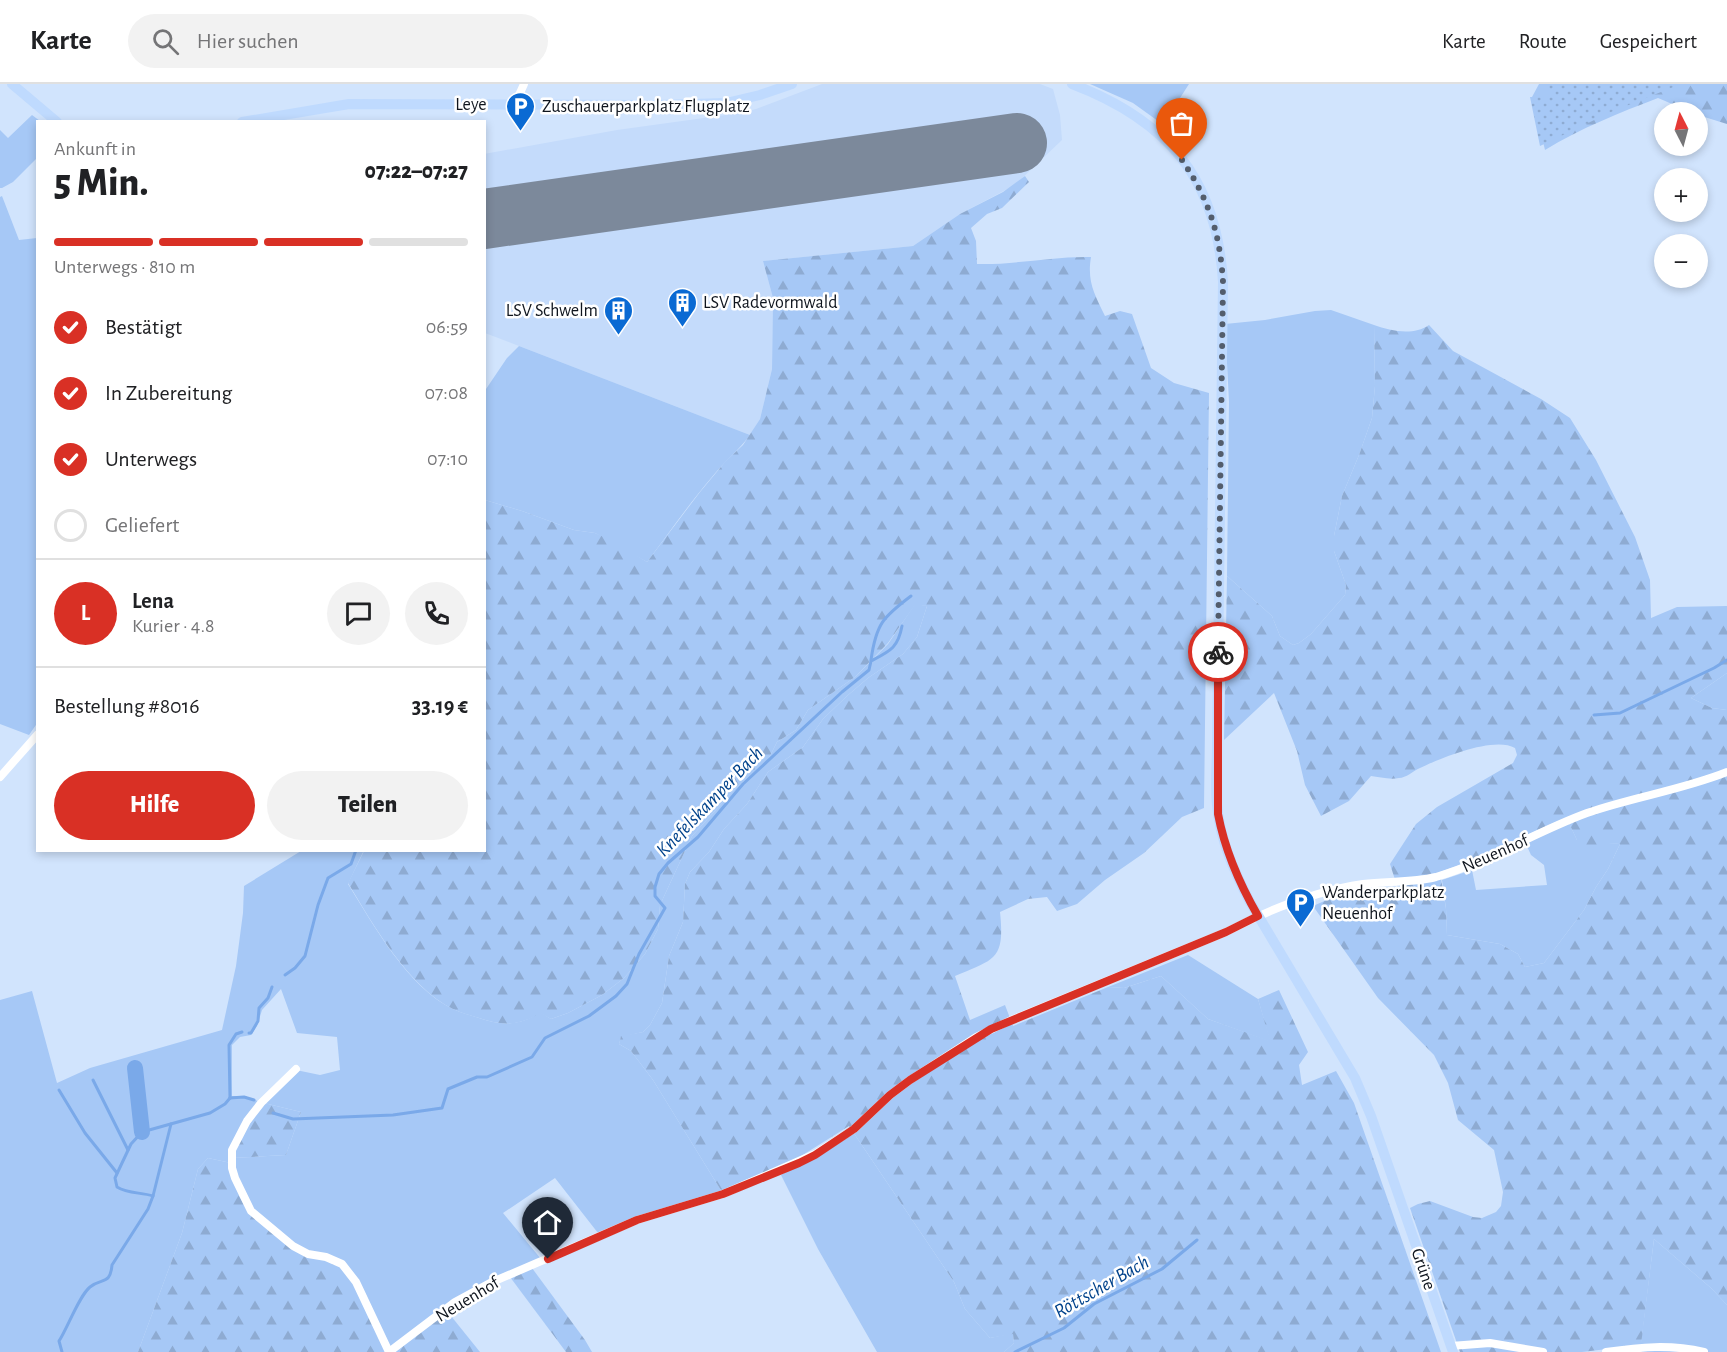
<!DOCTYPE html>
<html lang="de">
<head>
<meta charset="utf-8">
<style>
  :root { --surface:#fff; --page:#f2f2f2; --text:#202124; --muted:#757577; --line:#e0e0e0; --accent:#d93025 }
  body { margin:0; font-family:"Alegreya Sans",sans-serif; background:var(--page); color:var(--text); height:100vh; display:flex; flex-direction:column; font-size:22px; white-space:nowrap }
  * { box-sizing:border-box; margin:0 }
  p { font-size:20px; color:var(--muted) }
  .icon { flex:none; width:33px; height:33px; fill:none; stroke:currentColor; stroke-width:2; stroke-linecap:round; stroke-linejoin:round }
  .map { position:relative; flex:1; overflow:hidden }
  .sheet { position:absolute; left:36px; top:36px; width:450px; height:732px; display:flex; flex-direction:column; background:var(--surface); border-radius:0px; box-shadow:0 3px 9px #0003 }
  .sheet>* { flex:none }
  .needle { width:39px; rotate:354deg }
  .fabs { position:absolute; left:1654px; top:18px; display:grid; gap:12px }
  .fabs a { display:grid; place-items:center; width:54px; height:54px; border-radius:50%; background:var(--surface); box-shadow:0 3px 9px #0003; font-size:30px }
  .pin { position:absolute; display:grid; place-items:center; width:51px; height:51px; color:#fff; margin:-62px -26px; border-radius:50% 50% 50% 0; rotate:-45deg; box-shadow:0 0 6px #0007 }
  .pin .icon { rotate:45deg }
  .courier { position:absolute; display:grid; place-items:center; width:60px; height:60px; margin:-30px; border:4px solid #d93025; border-radius:50%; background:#fff; color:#222; box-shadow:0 2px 8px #0007 }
  .head em { font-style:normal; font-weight:800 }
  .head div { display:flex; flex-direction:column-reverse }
  .head { display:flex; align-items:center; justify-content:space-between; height:102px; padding:0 18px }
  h1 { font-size:39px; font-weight:800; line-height:45px }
  .bar { display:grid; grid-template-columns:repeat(4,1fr); gap:9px 6px; align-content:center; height:72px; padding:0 18px }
  .bar i { height:8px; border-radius:4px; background:var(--line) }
  .bar .on { background:var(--accent) }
  .bar p { grid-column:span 4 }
  .line { display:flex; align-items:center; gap:15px; padding:0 18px; border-top:2px solid var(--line) }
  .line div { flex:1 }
  .round { display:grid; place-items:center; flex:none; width:63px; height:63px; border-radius:32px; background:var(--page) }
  ol { padding:0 18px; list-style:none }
  li { display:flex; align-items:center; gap:18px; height:66px }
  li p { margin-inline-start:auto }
  li .icon { padding:6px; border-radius:50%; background:var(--accent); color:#fff; stroke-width:4 }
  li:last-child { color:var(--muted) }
  li i { width:33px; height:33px; border:3px solid var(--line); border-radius:50% }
  .button { display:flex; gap:12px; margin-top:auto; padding:12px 18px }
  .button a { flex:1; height:69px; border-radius:36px; background:var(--accent); color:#fff; font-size:24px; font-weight:800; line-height:69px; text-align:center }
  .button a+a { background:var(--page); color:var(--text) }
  header { display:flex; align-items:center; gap:36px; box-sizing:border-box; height:84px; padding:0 30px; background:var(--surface); border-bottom:2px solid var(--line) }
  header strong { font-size:28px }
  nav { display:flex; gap:33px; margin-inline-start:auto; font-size:21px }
  .search { width:420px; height:54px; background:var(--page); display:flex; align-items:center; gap:15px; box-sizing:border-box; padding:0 21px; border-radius:33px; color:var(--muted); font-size:22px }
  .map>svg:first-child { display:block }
  .built { fill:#c4dbfb }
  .grass { fill:#a6c8f6 }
  .forest { fill:url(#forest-firs); fill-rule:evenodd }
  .park { fill:url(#park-dots) }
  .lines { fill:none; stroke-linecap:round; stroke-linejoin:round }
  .stream { stroke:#7aa9e9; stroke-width:3 }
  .river { stroke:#7aa9e9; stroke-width:16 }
  .runway { stroke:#7c899b; stroke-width:60 }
  .minor { stroke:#fff; stroke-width:8 }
  .major { stroke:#bfdafe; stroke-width:10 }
  .done { stroke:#535d6c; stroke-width:6; stroke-dasharray:0 10.8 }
  .route { stroke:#d93025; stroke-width:8 }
  .labels { text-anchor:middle; stroke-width:5; stroke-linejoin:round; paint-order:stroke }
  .street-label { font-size:18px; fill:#0f151e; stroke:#fff }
  .poi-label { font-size:18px; fill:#0f151e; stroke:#fff; text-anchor:start }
  .water-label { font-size:20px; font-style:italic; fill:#00428b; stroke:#fff }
</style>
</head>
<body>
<header>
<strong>Karte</strong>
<div class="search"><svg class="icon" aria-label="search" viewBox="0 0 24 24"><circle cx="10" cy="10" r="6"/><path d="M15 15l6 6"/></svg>Hier suchen</div>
<nav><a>Karte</a><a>Route</a><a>Gespeichert</a></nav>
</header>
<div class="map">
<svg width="1727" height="1268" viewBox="0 0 1727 1268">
  <defs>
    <pattern id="forest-firs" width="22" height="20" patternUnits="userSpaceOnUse" patternTransform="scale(1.5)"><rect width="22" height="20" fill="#a6c8f6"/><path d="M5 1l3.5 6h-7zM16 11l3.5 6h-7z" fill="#8eabd2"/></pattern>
    <pattern id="park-dots" width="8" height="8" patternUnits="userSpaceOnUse" patternTransform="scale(1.5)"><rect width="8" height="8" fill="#a6c8f6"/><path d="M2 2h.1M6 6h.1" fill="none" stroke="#8eabd2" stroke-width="1.8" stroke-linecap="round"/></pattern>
  </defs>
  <rect width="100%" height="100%" fill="#d1e4fd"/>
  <!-- built -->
  <polygon class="built" points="822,0 1040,0 1053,5 1060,31 1062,56 1015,101 960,130 913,162 763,177 773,214 772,285 760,335 750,351 485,249 484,70 617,46 740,29 756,25"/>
  <!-- grass -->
  <g class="grass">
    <polygon points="1090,0 1189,0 1164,39 1158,37 1133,19"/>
    <polygon points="32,31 40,37 38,38 37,74 13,98 2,104 0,104 0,46 8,54"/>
    <polygon points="2,112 19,156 37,154 38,638 29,651 0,640 0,113"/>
    <polygon points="1331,226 1374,241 1375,302 1372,334 1359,371 1342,412 1334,452 1334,467 1346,501 1345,511 1311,550 1299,559 1293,561 1280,552 1272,532 1227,492 1229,318 1225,240 1265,236 1315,227"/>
    <path d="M519 262 750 351C739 366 724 378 712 393 689 420 668 450 647 478L595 449 574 446 522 427 485 416 484 308 507 274Z"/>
    <path d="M915 520 927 522 917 553 903 570 868 594 847 612 823 635 803 663 768 688 747 720 724 745 709 768 690 788 685 800 683 838 669 872 662 919 650 941 643 948 621 953 619 960 631 967 653 996 722 1108 649 1129 598 1149 555 1094 503 1129 541 1175 471 1207 433 1231 390 1265 365 1217 357 1197 348 1184 343 1179 335 1174 302 1167 252 1126 236 1094 233 1074 286 1071 301 1028 264 1019 296 986 320 991 340 986 337 953 297 949 281 905 262 926 257 942 251 951 240 953 232 961V1012H245L260 1018 232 1062 231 1079 208 1074 198 1085 182 1149 138 1268H0V916L32 907 57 999 90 984 222 946 236 882 243 829 244 802 301 767 364 766 348 800C373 840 408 904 453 925 461 929 471 931 479 934 502 942 520 942 540 928L551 935 568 929 602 911 624 894 645 870 658 845 660 821 692 752 735 705 768 676 777 658 796 646 808 626 855 593 888 560Z"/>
    <polygon points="1727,589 1727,626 1712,624 1691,614"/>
    <polygon points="1569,739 1577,756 1620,760 1608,785 1596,803 1584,826 1544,879 1525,883 1518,870 1500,860 1447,851 1446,825 1442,796 1472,786 1476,806 1547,801 1544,781 1531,771 1525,758"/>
    <polygon points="1188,871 1258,915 1271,958 1208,935 1161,892 1124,904 1108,903"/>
    <polygon points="853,1048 954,1198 965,1225 990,1254 1013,1249 1014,1259 1004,1268 877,1268 818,1165 781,1091 791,1085 816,1074"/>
    <polygon points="1654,1155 1711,1204 1727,1221 1727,1268 1642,1268 1640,1266"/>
  </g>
  <!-- forest -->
  <g class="forest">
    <path d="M1539 0H1727V40L1698 31V28H1691L1658 14C1619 29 1581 44 1545 66L1532 13Z"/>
    <path d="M1025 92 1029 98 1002 124 987 130 971 144 976 157 977 180C1015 181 1053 172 1091 173 1087 197 1094 210 1105 232L1120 227 1132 230 1151 284 1174 299 1209 309 1204 724 1182 733 1144 769 1105 796 1077 820 1057 827 1047 813 1028 815 1000 828C1005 876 995 875 955 892L970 936 1005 921 1013 942 1108 903 1124 904 1161 892 1208 935 1270 957 1258 915 1279 906 1308 968 1299 981 1302 1001 1336 987 1354 1019 1441 1268H1004L1014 1259 1013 1250 990 1254 965 1225 954 1198 849 1042 790 1079 722 1108 653 996 631 967 619 960 621 952 643 948 650 941 662 919 669 872 683 838 685 800 690 788 709 768 724 745 747 720 768 688 803 663 823 635 847 612 868 594 903 570 917 553 927 522 915 521 888 559 855 593 808 626 796 646 777 658 768 676 735 705 692 752 660 821 658 845 645 870 624 894 602 911 568 929 551 935 540 929C520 942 501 942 479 934 470 931 461 929 453 925 408 903 373 840 348 799L364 767 484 766 485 416 522 427 574 446 595 449 615 458 647 478 700 408 725 378 743 361 760 335 772 285 773 214 763 177 913 162 960 130 1003 108Z"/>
    <path d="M1374 241C1391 247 1413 252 1429 241L1453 267 1541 315 1570 334 1596 376 1635 453 1650 496 1651 534 1677 523 1727 522V589L1691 614 1712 624 1727 626V1221L1711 1204 1654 1155 1641 1261 1582 1268H1460L1410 1124 1418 1120 1430 1117 1473 1133 1482 1134 1496 1128 1501 1122 1503 1108 1494 1066 1458 1036 1448 999 1434 971 1378 914 1313 822 1338 811 1398 805 1390 780 1416 740 1437 723 1513 679 1517 671 1515 664C1494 652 1441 674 1420 684 1413 687 1406 694 1399 694 1390 696 1379 693 1371 692L1349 717 1321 732 1305 701 1297 667 1274 609 1224 656 1227 492 1272 532 1280 552 1293 561 1299 559 1311 550 1345 511 1346 501 1334 467V452L1342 412 1359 371 1372 334 1375 302ZM1558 737 1569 739 1582 767 1602 759 1620 760 1608 785 1596 803 1584 826 1544 879 1525 883 1518 870 1500 860 1447 851 1446 825 1440 788 1465 779Z"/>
    <polygon points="264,1019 301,1028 286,1071 233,1074 234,1062"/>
    <polygon points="208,1074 231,1079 241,1112 284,1156 326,1174 346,1185 387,1268 138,1268 182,1149 198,1085"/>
    <polygon points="532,1184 585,1256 592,1268 566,1268 510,1193"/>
    <polygon points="447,1227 480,1268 391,1268"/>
  </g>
  <!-- park -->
  <polygon class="park" points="1548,0 1681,0 1611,28 1540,62 1530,13 1548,13"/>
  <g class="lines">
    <!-- stream -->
    <g class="stream">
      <path d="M871 576C876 540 883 533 911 512"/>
      <polyline points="1594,631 1620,629 1714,584 1727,576"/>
      <polyline points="285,891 295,884 305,872 318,821 328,794 351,780 356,766"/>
      <polyline points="249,949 251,949 258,937 259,924 268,914 272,903"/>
      <polyline points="93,996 128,1066"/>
      <polyline points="59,1006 85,1049 117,1089"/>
      <polyline points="230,1014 229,961 236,950 242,948"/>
      <polyline points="230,1014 244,1013 254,1016"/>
      <path d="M273 1029 293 1035 393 1031 442 1024 448 1005 477 993H487L532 973 545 954 589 932 616 912 627 900 639 870 665 824 655 812V803L659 790 668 779 698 753 743 700 842 608 869 586 871 577C890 567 898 564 902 542"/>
      <polyline points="153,1112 171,1040"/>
      <path d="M62 1268 59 1257C68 1243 79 1212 90 1203 102 1193 110 1202 112 1181L148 1125 153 1112C141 1108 128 1110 117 1103L115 1094 122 1079 131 1060 142 1048 210 1029 225 1020 230 1014"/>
      <polyline points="1015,1268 1064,1244 1094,1220 1162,1185 1197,1156"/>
    </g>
    <!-- river -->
    <polyline class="river" points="135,984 142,1048"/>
    <!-- runway -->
    <polyline class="runway" points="484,135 1017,59"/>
    <!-- minor -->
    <g class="minor">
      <polyline points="515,20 524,0"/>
      <polyline points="0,693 38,650"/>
      <polyline points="296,985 261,1019 247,1037 232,1066 232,1084 235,1094 251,1127 293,1162 308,1170 326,1173 342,1180 356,1198 389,1268"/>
      <polyline points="1451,1262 1490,1259 1543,1268"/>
      <path d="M389 1268 455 1218 490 1199 637 1136 723 1110 815 1070 854 1045 890 1011 910 996 976 953 1009 937 1226 848C1268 826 1316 807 1363 800 1387 797 1412 799 1436 793 1488 778 1535 748 1587 729 1633 713 1682 706 1727 688"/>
      <path d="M1606 1268C1640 1263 1670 1260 1704 1268"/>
    </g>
    <!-- major -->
    <g class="major">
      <polyline points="12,0 57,38"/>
      <path d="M1072 0C1167 36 1217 94 1223 198L1217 660C1217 680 1215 701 1217 721 1220 756 1234 787 1250 818L1355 994 1371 1032 1453 1268"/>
      <polyline points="242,38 349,20 659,21 726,19 760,11 792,0"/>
    </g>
  </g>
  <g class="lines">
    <!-- done -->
    <path class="done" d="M1182 76C1209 116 1220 149 1223 198L1218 568"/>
    <!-- route -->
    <path class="route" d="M548 1175 637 1136 723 1110 799 1079 815 1071 854 1045 890 1011 910 996 991 945 1226 848 1258 832C1239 799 1225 767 1218 730V568"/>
  </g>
  <!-- icons -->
  <defs>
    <symbol id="parking-pin" viewBox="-11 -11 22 30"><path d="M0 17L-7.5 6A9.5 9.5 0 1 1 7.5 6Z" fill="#0a6ad3" stroke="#fff"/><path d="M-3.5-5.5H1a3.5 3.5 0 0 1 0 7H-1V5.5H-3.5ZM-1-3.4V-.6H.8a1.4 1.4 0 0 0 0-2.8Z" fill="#fff"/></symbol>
    <symbol id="building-pin" viewBox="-11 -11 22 30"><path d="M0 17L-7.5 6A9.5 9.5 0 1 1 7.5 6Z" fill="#0a6ad3" stroke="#fff"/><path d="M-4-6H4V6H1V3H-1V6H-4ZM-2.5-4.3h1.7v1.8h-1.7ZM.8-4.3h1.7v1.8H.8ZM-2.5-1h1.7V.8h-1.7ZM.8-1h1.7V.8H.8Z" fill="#fff"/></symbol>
  </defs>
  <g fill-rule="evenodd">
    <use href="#parking-pin" x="504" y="6" width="33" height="45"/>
    <use href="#building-pin" x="666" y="202" width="33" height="45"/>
    <use href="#building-pin" x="602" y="210" width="33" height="45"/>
    <use href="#parking-pin" x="1284" y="802" width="33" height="45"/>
  </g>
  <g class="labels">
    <!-- street labels -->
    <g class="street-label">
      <text x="471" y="26">Leye</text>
      <text transform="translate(1495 769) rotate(-24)" y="6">Neuenhof</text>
      <text transform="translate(1424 1185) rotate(71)" y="6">Grüne</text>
      <text transform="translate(467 1215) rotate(-31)" y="6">Neuenhof</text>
    </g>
    <!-- poi labels -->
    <g class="poi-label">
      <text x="542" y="28">Zuschauerparkplatz Flugplatz</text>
      <text x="703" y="224">LSV Radevormwald</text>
      <text x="598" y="232" text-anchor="end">LSV Schwelm</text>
      <text x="1322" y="814">Wanderparkplatz<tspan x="1322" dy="21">Neuenhof</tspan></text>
    </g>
    <!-- water labels -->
    <g class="water-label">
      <text transform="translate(709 717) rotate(-46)" y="7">Knefelskamper Bach</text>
      <text transform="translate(1101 1202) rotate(-30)" y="7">Röttscher Bach</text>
    </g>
  </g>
</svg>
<div class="fabs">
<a><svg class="needle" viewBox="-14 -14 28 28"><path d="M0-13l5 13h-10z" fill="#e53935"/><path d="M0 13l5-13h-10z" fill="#757577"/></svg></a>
<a>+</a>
<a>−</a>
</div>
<div class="pin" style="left:1182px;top:76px;background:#ea580c"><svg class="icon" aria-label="bag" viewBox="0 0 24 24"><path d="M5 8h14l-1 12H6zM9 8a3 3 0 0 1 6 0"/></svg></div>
<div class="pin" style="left:548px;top:1175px;background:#1f2937"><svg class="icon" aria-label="home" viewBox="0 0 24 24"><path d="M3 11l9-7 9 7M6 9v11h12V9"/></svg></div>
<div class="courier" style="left:1218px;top:568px"><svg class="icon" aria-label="bike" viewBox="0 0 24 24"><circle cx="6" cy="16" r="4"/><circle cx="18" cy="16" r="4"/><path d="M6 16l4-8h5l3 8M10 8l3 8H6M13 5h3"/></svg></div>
<section class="sheet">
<div class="head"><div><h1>5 Min.</h1><p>Ankunft in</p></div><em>07:22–07:27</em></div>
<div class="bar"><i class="on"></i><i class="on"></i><i class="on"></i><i></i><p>Unterwegs · 810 m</p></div>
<ol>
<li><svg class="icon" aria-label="check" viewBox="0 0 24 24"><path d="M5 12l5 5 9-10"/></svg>Bestätigt<p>06:59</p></li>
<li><svg class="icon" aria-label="check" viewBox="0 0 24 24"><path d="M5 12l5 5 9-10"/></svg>In Zubereitung<p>07:08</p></li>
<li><svg class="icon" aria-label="check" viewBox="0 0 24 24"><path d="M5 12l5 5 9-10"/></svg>Unterwegs<p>07:10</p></li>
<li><i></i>Geliefert</li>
</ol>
<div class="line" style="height:108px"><b class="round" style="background:var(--accent);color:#fff">L</b><div><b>Lena</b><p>Kurier · 4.8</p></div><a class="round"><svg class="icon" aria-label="chat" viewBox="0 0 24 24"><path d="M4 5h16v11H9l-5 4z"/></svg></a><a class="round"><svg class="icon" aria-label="phone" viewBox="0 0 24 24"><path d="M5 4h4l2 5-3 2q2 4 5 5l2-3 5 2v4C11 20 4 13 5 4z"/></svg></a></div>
<div class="line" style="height:78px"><div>Bestellung #8016</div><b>33.19 €</b></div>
<div class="button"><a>Hilfe</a><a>Teilen</a></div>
</section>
</div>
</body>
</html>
